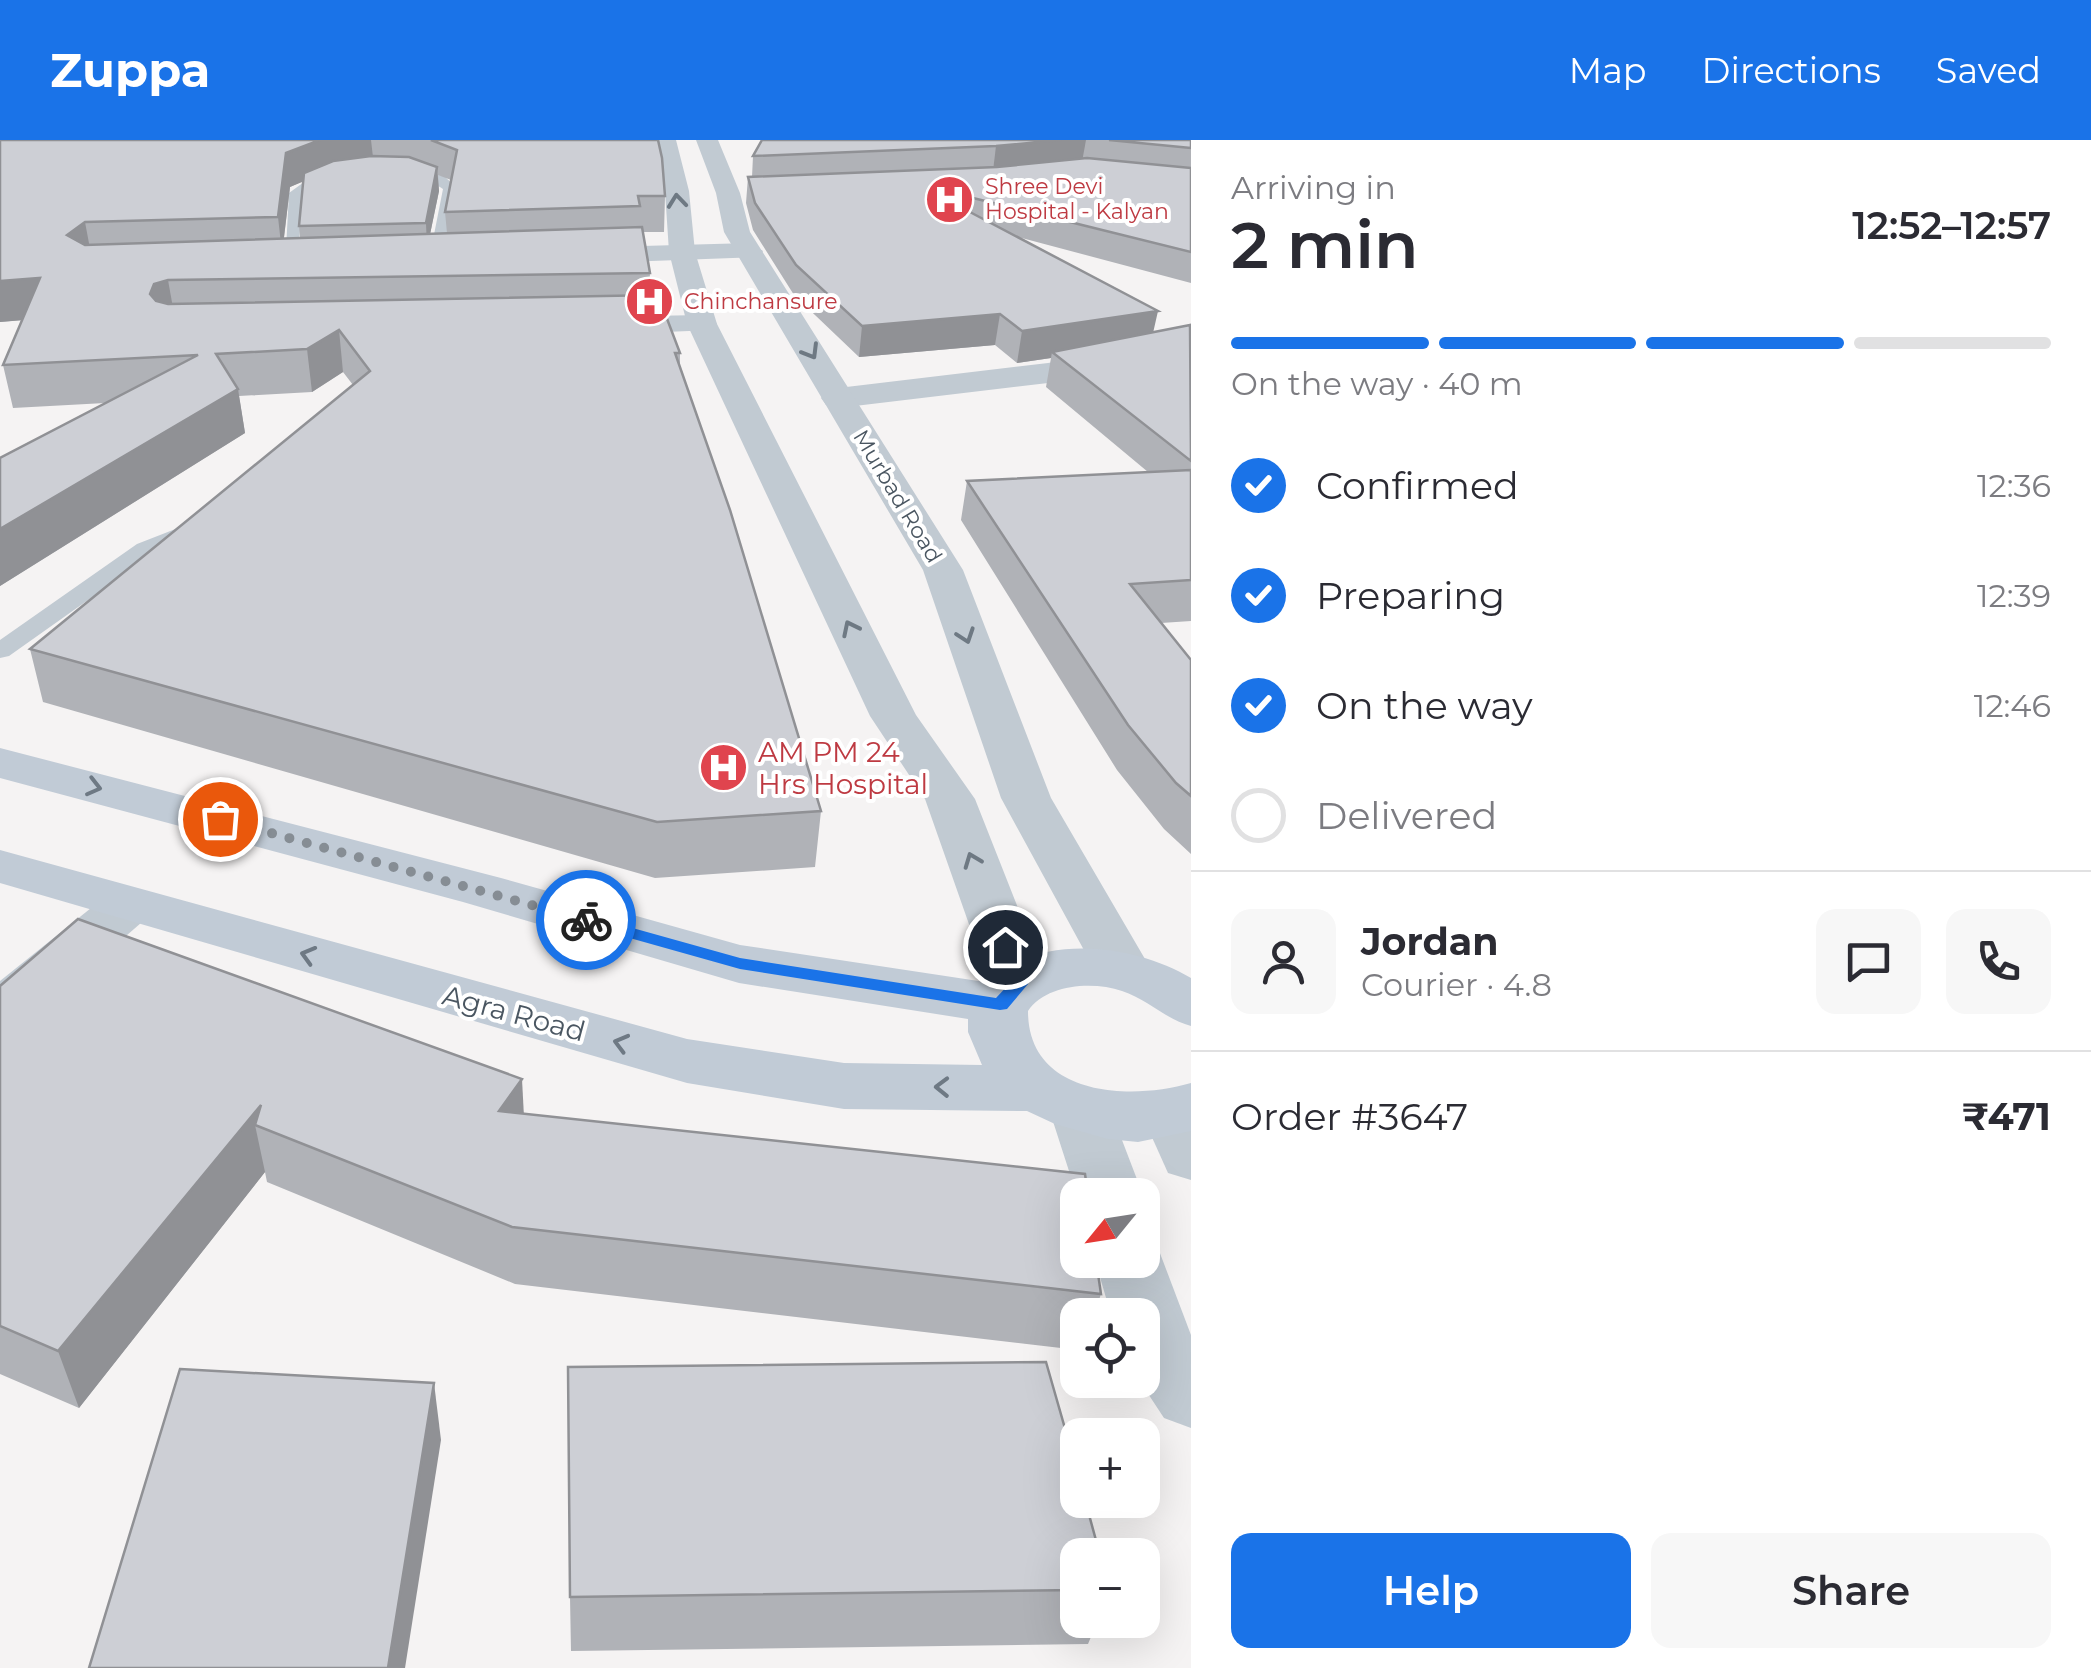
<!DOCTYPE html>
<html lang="en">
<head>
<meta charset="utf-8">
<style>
  :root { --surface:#fff; --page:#f7f7f7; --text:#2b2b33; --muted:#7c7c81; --line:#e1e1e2; --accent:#1a73e8 }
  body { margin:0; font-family:Montserrat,sans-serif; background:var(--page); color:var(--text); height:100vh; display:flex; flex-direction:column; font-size:38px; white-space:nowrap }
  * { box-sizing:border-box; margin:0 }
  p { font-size:32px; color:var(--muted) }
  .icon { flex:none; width:55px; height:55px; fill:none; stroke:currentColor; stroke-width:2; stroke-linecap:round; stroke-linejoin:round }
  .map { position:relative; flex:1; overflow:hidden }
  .drawer { display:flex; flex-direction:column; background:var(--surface); width:900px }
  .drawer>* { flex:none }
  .needle { width:65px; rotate:240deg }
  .tools { position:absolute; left:1060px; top:1038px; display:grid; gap:20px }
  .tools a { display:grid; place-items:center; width:100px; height:100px; border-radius:20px; background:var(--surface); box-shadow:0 10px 40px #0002; font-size:50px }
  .pin { position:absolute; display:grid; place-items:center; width:85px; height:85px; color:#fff; margin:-42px; border:5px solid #fff; border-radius:50%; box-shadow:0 2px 10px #0007 }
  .courier { position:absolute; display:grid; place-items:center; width:100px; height:100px; margin:-50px; border:8px solid #1a73e8; border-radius:50%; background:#fff; color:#222; box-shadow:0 2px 12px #0007 }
  .head em { font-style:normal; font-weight:600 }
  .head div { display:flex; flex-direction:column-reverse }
  .head { display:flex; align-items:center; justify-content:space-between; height:170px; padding:0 40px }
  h1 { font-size:65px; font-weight:600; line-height:75px }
  .bar { display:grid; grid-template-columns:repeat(4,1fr); gap:15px 10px; align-content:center; height:120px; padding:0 40px }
  .bar i { height:12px; border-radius:8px; background:var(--line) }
  .bar .current { background:var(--accent) }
  .bar p { grid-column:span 4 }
  .line { display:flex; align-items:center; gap:25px; padding:0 40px; border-top:2px solid var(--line) }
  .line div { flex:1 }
  .round { display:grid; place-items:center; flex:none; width:105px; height:105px; border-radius:20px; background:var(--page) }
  ol { padding:0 40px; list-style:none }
  li { display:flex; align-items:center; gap:30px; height:110px }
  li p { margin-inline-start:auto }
  li .icon { padding:10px; border-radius:50%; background:var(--accent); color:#fff; stroke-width:4 }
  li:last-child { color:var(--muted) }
  li i { width:55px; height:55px; border:5px solid var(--line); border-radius:50% }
  .button { display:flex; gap:20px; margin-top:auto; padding:20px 40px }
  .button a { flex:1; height:115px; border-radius:20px; background:var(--accent); color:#fff; font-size:40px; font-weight:600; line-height:115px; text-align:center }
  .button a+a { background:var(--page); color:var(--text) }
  header { display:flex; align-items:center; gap:60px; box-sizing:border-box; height:140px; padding:0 50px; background:var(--accent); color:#fff }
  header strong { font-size:48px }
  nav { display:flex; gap:55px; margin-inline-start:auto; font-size:35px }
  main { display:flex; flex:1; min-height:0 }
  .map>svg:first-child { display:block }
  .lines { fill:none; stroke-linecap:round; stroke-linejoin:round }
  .service { fill:#c1cad2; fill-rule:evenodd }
  .minor { fill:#c1cad2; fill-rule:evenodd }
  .tertiary { fill:#c1cad2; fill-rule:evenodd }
  .secondary { fill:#c1cbd6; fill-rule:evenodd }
  .wall { fill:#b0b2b7; fill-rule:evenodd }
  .shaded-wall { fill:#909195 }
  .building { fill:#cdcfd5; stroke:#909195; stroke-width:2.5 }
  .oneway { stroke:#6e7983 }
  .oneway2 { stroke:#6e7984 }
  .route { fill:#1a73e8 }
  .done { stroke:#868d94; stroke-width:10; stroke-dasharray:0 18 }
  .labels { text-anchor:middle; stroke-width:8; stroke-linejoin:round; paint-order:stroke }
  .far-health-label { font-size:22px; fill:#be3a42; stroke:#fff; text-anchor:start }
  .far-street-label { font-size:22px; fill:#4a5661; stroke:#fff }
  .health-label { font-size:28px; fill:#be3a42; stroke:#fff; text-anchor:start }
  .street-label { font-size:28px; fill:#4a5661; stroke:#fff }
</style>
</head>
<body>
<header>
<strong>Zuppa</strong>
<nav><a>Map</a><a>Directions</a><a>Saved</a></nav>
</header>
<main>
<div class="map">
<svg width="1191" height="1528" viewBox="0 0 1191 1528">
  <rect width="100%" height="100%" fill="#f5f3f3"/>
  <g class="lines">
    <!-- service -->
    <g class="service">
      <polygon points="419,31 444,36 457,48 443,120 436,124 429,120 443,49 429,40 392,35"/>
      <polygon points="342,33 348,37 347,40 319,43 303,55 297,125 285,128 289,53 311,37"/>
      <polygon points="196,381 203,383 207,387 203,391 153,414 9,516 0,518 0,500 137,404"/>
    </g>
    <!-- minor -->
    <g class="minor">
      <polygon points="750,103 763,111 760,117 570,124 556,116 570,108"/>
      <polygon points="702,175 713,178 717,184 713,190 593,195 582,192 578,186 582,180 593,177"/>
      <polygon points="1191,193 1191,213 1159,223 1048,243 838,268 826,265 821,258 826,251 838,248 1048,223 1152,206"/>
      <polygon points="130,747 149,752 158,764 149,776 21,887 0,893 0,841 111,752"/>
    </g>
    <!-- tertiary -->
    <g class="tertiary">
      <polygon points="654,0 676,0 689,51 695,112 717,184 916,575 975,659 1048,844 1040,858 1019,864 998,858 990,844 925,659 870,576 687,184 669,112 665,51"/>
      <polygon points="696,0 718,0 740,53 750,92 963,430 1051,658 1152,831 1143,845 1123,850 1103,845 1001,658 923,430 724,92 716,53"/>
      <polygon points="1081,946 1104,953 1143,1055 1078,1055 1078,1059 1049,969 1058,953"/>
      <polygon points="1174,952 1191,957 1191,1040 1168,1033 1142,975 1151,958"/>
      <polygon points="1142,1096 1155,1100 1191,1195 1191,1288 1164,1278 1139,1240 1142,1240 1142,1175 1111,1175 1095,1120 1142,1120"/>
    </g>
    <!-- secondary -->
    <path class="secondary" d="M0 608 501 738 740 805 985 842C1039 793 1132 803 1191 838V886C1165 879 1147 859 1122 851 1093 841 1046 844 1028 871 1028 956 1129 961 1191 943V991L1138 1002 1108 999 1055 984 1027 971 844 969 687 943 0 743V710L687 899 844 923 982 925 968 892V879L739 843 463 762 0 638Z"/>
  </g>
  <!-- wall -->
  <g class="wall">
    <path d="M0 0H658L665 56 664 92H643L650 133 649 155 680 213V226L821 671 815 727 655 738 43 562 30 509 353 245 343 232 312 252 239 256 245 293 0 446V318L105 263 13 268 3 225 22 180 0 182ZM438 35 451 40 445 72 447 93 430 94 439 51ZM303 41 299 86 300 98H284L290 47Z"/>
    <polygon points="762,0 1191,0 1191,143 1018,97 1153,192 1191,186 1191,481 1161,483 1191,520 1191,714 1164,689 1117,630 961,380 967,341 1148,332 1046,247 1051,218 1017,223 995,205 859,217 794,155 753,90 746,63 748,37 752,37 753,16"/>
    <polygon points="0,846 524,974 1101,1154 1094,1175 1078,1175 1078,1210 515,1144 267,1042 265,1032 79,1268 0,1234"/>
    <polygon points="1078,1415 1078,1480 1098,1480 1088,1504 571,1511 570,1457"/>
  </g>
  <!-- shaded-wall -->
  <g class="shaded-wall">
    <polygon points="320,0 371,0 374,26 326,32 290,47 282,113 278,77 286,13"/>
    <polygon points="1061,0 1086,0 1082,22 993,31 996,6"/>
    <polygon points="437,27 439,51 427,109 426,83"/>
    <polygon points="85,82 92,119 67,95"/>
    <polygon points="40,138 49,178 0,182 0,141"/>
    <polygon points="168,140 175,179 150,154 154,144"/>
    <polygon points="1158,171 1151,202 1052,212 1051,218 1017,223 1022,191"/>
    <polygon points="1000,174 995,205 859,217 862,186"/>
    <polygon points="339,190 343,232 312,252 307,209"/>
    <polygon points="238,249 245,293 0,446 0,389"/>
    <polygon points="522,939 525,996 499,971"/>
    <polygon points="261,965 255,985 265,1032 79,1268 58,1211"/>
    <polygon points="434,1243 441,1300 405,1528 388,1528"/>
  </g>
  <!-- building -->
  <g class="building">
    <polygon points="0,0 320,0 286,13 278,77 85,82 67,95 85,105 642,87 650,133 168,140 154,144 150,154 156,161 168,164 658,155 680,213 675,213 730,370 821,671 657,682 30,509 370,231 339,190 307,209 216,214 238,249 0,389 0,318 198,215 3,225 40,138 0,141"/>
    <polygon points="431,0 658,0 662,18 665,56 638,56 640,66 445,72 457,10"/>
    <polygon points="762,0 1061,0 996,6 753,16"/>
    <polygon points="1109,0 1191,0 1191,8"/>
    <polygon points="371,16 409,17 437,27 426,83 299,86 304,33 333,21"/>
    <polygon points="1087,18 1191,28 1191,112 973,58 968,71 1158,171 1022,191 1000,174 862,186 796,125 755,63 748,37 997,27"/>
    <polygon points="1190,185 1191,321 1052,212"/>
    <polygon points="1191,330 1191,440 1130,444 1191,520 1191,656 1176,643 1128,585 967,341"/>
    <polygon points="78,779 522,939 499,971 1085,1034 1088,1055 1078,1055 1078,1120 1096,1120 1101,1154 512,1087 255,985 261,965 58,1211 0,1186 0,846"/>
    <polygon points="1046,1222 1078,1334 1078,1360 1085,1360 1100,1415 1078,1415 1078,1450 570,1457 568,1227"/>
    <polygon points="180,1229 434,1243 388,1528 89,1528"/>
  </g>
  <!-- one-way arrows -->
  <defs><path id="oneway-chevron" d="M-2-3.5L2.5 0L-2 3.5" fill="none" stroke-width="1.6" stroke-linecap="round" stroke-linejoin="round" transform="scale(2.5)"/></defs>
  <g class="oneway">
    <use href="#oneway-chevron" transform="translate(677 61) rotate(-96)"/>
    <use href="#oneway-chevron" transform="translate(811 212) rotate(59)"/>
    <use href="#oneway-chevron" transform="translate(850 488) rotate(-116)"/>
    <use href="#oneway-chevron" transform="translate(966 496) rotate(71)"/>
    <use href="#oneway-chevron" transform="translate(972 720) rotate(-111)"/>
  </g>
  <g class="oneway2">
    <use href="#oneway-chevron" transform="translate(94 647) rotate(14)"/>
    <use href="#oneway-chevron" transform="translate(308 815) rotate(-164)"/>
    <use href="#oneway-chevron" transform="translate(621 903) rotate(-165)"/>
    <use href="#oneway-chevron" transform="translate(942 947) rotate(-179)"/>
  </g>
  <!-- route -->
  <polygon class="route" points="586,775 740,818 996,858 1010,843 997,807 1005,801 1014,807 1028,844 1007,869 1000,870 740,829 580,784 580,776"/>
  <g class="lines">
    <!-- done -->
    <polyline class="done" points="220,679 586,780"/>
  </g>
  <!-- icons -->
  <defs>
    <symbol id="hospital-disc" viewBox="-11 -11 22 22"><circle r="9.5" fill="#e0444e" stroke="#fff"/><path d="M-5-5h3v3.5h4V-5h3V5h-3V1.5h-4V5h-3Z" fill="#fff"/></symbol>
  </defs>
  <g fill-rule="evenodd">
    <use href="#hospital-disc" x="922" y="32" width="55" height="55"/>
    <use href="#hospital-disc" x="622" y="134" width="55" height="55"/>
    <use href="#hospital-disc" x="696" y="600" width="55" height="55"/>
  </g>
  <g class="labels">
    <!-- far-health labels -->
    <g class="far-health-label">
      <text x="985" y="54">Shree Devi<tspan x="985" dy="25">Hospital - Kalyan</tspan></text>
      <text x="684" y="169">Chinchansure</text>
    </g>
    <!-- far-street labels -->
    <g class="far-street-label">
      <text transform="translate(898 356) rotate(59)" y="8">Murbad Road</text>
    </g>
    <!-- health labels -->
    <g class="health-label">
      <text x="758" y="622">AM PM 24<tspan x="758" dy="32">Hrs Hospital</tspan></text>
    </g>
    <!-- street labels -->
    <g class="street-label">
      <text transform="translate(514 873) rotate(15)" y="10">Agra Road</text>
    </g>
  </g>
</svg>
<div class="tools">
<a><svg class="needle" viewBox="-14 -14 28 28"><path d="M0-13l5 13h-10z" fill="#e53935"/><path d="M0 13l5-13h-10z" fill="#7c7c81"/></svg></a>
<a><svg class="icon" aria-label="locate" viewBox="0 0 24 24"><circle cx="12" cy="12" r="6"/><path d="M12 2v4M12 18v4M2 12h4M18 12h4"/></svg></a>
<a>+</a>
<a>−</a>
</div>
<div class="pin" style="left:220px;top:679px;background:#ea580c"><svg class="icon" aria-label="bag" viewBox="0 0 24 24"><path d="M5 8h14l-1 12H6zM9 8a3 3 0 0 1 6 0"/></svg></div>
<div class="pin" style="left:1005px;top:807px;background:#1f2937"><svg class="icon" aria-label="home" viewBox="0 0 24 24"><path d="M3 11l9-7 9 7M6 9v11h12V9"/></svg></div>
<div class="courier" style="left:586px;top:780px"><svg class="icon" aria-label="bike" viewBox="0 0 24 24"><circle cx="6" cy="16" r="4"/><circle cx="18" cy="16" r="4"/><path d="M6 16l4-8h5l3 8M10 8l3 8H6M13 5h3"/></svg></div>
</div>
<section class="drawer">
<div class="head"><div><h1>2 min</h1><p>Arriving in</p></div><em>12:52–12:57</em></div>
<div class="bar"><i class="current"></i><i class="current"></i><i class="current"></i><i></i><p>On the way · 40 m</p></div>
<ol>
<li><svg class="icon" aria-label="check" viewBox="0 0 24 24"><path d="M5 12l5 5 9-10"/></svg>Confirmed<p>12:36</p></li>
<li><svg class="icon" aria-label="check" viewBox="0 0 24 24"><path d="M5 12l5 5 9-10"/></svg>Preparing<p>12:39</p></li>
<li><svg class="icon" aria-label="check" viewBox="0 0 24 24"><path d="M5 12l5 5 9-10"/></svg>On the way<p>12:46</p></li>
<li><i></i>Delivered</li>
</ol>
<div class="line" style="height:180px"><a class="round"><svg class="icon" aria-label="person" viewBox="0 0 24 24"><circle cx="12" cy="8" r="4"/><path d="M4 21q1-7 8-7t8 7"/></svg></a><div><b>Jordan</b><p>Courier · 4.8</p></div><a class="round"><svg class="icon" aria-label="chat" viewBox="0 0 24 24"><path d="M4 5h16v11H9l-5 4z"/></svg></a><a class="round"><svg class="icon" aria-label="phone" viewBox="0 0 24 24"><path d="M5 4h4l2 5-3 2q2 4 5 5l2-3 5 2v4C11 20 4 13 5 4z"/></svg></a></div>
<div class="line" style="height:130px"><div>Order #3647</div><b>₹471</b></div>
<div class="button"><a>Help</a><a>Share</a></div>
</section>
</main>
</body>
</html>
